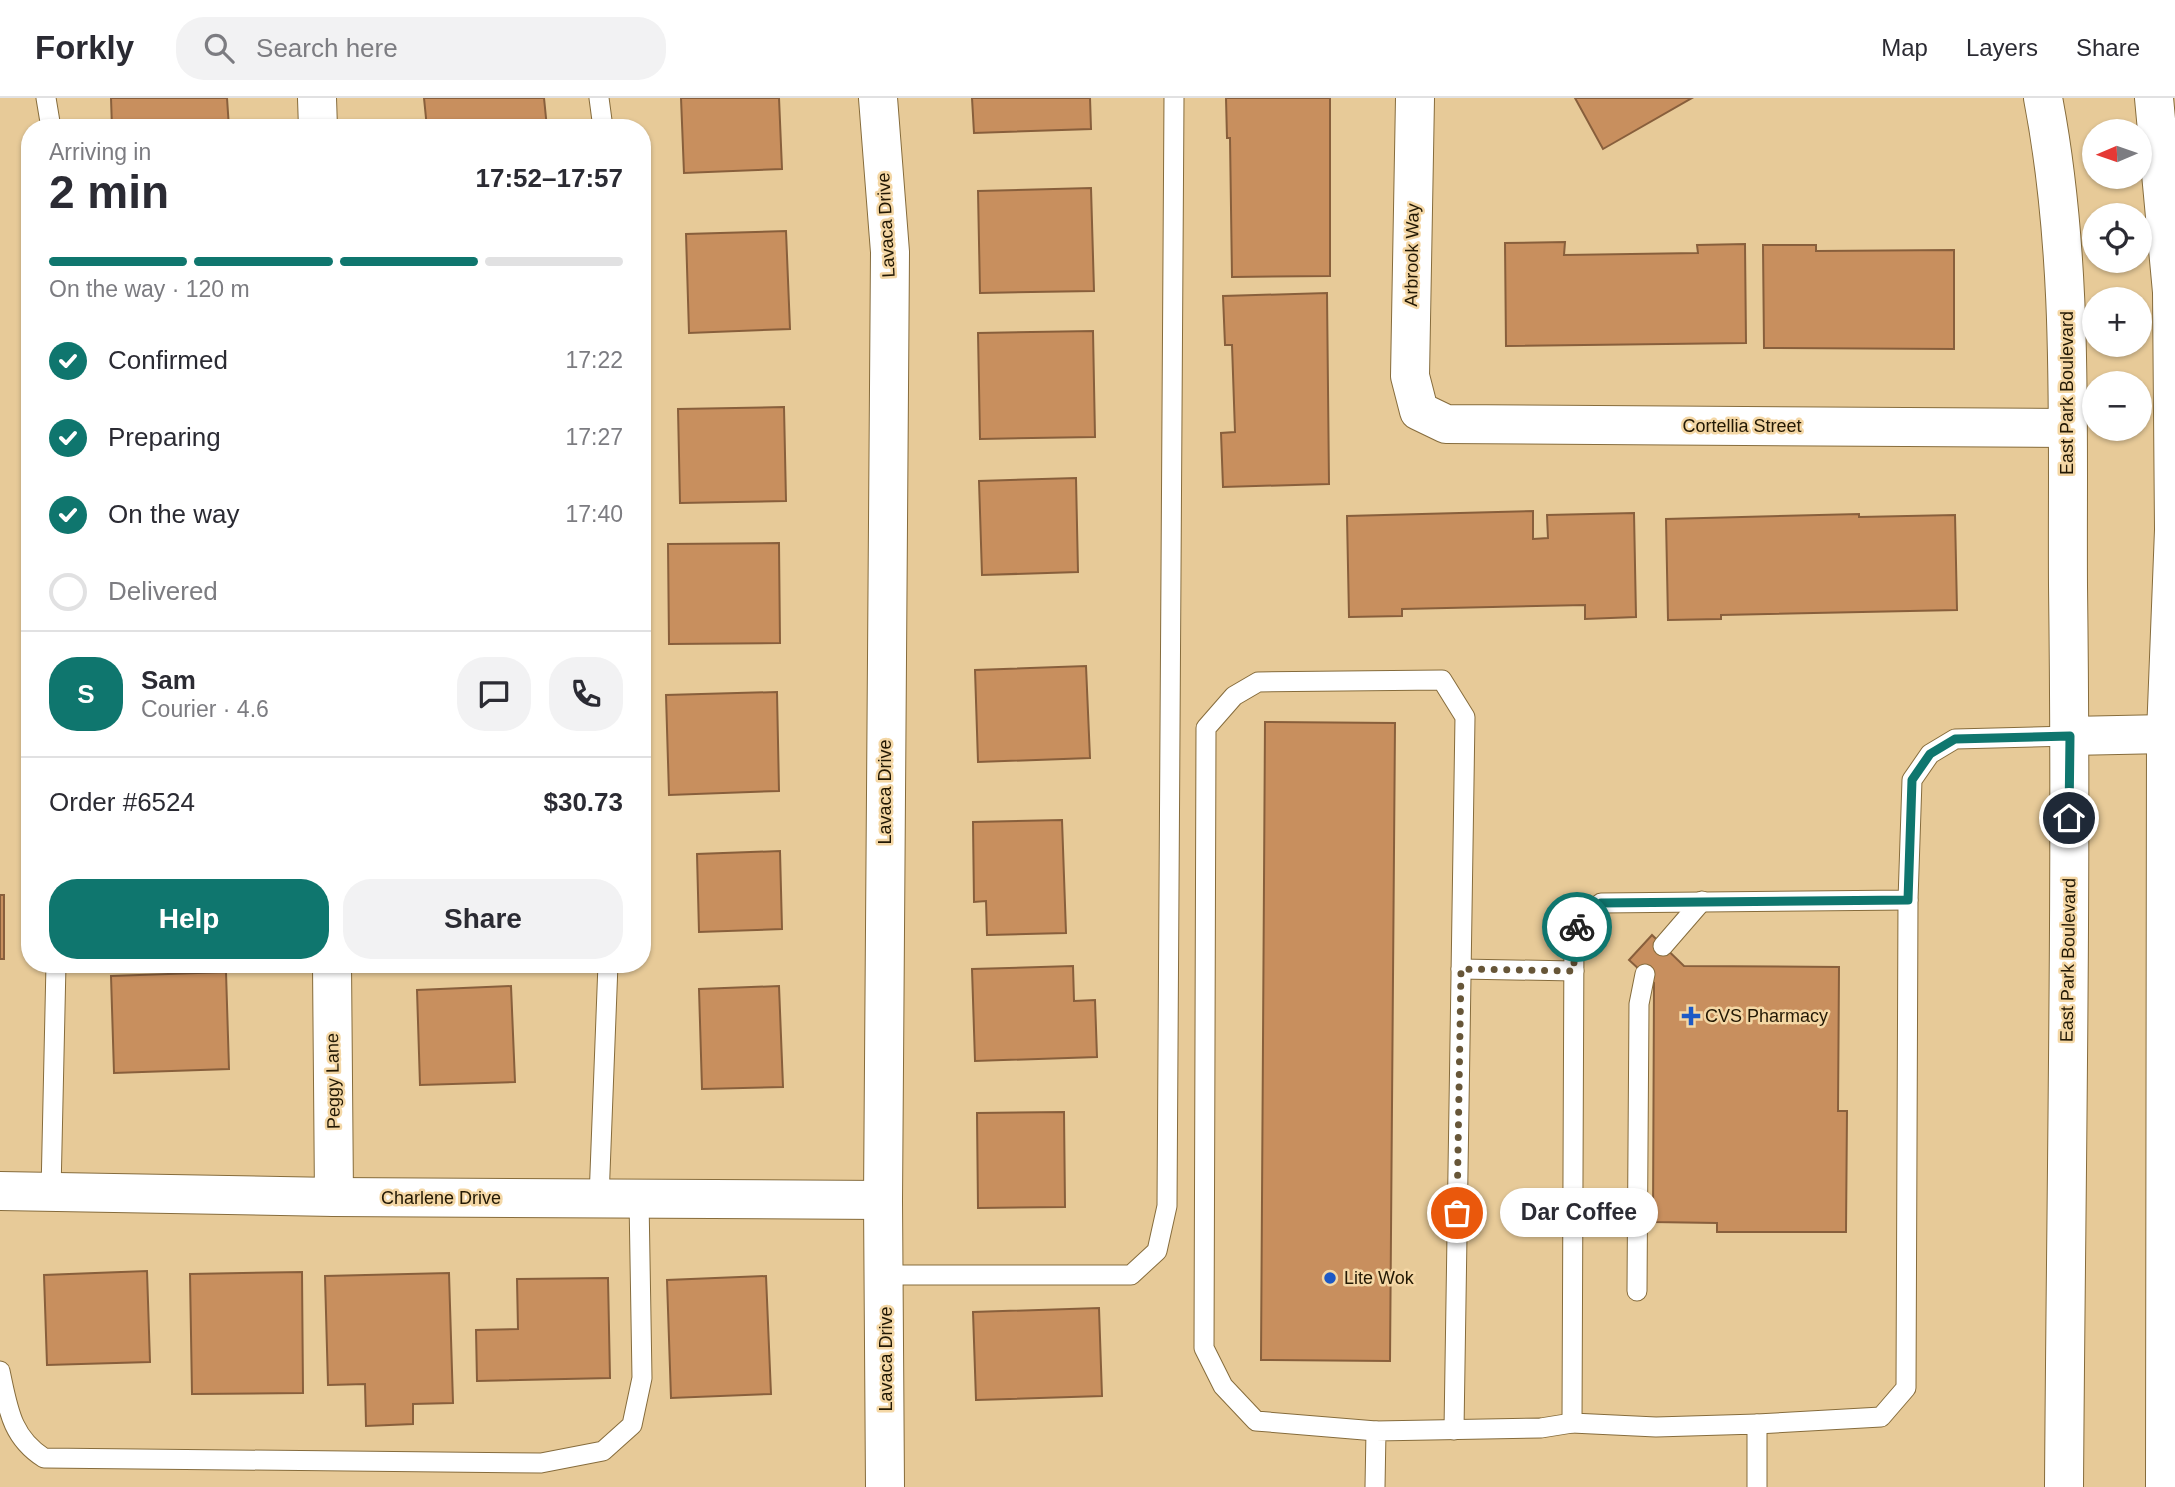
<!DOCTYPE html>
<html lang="en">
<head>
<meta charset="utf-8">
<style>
  :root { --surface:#fff; --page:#f2f2f3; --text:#2b2b33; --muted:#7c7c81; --line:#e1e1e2; --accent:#0f766e }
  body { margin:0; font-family:Helvetica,sans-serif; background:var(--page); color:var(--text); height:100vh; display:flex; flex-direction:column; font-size:26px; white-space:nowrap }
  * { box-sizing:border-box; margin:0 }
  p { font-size:23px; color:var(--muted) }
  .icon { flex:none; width:38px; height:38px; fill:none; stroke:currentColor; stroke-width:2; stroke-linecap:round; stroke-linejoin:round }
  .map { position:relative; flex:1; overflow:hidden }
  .side { position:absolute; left:21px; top:21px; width:630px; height:854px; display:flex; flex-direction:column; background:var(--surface); border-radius:28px; box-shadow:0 2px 5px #0004 }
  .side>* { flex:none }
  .needle { width:46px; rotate:268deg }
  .fabs { position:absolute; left:2082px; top:21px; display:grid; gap:14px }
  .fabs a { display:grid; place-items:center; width:70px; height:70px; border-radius:50%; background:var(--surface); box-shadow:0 2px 5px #0004; font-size:35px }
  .pin { position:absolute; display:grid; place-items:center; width:60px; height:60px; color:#fff; margin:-30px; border:4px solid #fff; border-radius:50%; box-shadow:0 2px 7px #0007 }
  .courier { position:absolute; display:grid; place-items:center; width:70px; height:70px; margin:-35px; border:5px solid #0f766e; border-radius:50%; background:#fff; color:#222; box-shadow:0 2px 9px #0007 }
  .bubble { position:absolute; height:49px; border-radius:24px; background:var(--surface); box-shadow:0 2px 5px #0004; font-size:23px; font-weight:700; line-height:49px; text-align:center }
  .head em { font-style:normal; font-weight:700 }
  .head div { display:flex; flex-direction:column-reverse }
  .head { display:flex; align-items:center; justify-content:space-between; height:119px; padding:0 28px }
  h1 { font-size:46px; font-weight:700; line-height:52px }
  .bar { display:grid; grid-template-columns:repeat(4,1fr); gap:10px 7px; align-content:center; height:84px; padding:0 28px }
  .bar i { height:9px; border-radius:5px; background:var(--line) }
  .bar .selected { background:var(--accent) }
  .bar p { grid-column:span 4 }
  .line { display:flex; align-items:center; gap:18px; padding:0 28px; border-top:2px solid var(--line) }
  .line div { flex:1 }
  .round { display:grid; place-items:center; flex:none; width:74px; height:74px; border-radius:28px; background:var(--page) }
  ol { padding:0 28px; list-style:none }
  li { display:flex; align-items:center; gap:21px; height:77px }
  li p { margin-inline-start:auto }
  li .icon { padding:7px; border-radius:50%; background:var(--accent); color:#fff; stroke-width:4 }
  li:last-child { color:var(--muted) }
  li i { width:38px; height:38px; border:4px solid var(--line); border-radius:50% }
  .action { display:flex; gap:14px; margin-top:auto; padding:14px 28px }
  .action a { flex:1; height:80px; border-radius:28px; background:var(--accent); color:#fff; font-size:28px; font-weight:700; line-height:80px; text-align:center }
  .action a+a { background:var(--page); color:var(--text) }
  header { display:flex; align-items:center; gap:42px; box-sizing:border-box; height:98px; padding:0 35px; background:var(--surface); border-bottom:2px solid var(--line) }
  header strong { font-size:33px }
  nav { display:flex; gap:38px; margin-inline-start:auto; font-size:24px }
  .search { width:490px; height:63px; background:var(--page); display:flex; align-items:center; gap:18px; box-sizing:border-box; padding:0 24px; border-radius:28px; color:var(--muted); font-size:26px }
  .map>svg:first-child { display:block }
  .building { fill:#c88f5e; stroke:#885f3c; stroke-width:2 }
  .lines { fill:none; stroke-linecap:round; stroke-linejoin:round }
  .service-casing { stroke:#866c3c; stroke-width:21 }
  .minor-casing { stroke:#866c3c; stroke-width:40 }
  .secondary-casing { stroke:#866c3c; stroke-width:40 }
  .service { stroke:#fff; stroke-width:19 }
  .minor { stroke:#fff; stroke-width:38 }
  .secondary { stroke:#fff; stroke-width:38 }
  .done { stroke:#675638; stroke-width:7; stroke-dasharray:0 12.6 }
  .route { stroke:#0f766e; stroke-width:9 }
  .poi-dot { fill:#1d59c5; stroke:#f4d7a5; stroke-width:2.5 }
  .labels { text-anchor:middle; stroke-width:5; stroke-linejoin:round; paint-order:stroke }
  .street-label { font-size:18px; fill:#221804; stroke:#f4d7a5 }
  .poi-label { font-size:18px; fill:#221804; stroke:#f4d7a5; text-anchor:start }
</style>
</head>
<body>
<header>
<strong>Forkly</strong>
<div class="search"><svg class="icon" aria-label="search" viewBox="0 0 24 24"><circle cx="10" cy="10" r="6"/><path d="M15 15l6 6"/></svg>Search here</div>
<nav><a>Map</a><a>Layers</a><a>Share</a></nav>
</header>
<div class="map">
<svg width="2175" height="1389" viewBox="0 0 2175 1389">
  <rect width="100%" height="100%" fill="#e7ca98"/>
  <!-- building -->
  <g class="building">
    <polygon points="111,0 227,0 229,30 112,30"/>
    <polygon points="424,0 544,0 547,30 427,30"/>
    <polygon points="681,0 779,0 782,71 684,75"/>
    <polygon points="972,0 1090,0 1091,31 974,35"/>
    <polygon points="1226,0 1330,0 1330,178 1232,179 1230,40 1227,40"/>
    <polygon points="1575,0 1692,0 1603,51"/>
    <polygon points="1091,90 1094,193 980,195 978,93"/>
    <polygon points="786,133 790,231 689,235 686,136"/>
    <polygon points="1565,144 1564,157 1698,155 1697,147 1745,146 1746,245 1506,248 1505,145"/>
    <polygon points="1763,147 1816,147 1816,153 1954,152 1954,251 1764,250"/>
    <polygon points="1327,195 1329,386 1223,389 1221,335 1235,334 1232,247 1225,247 1223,198"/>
    <polygon points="1093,233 1095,339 980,341 978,235"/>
    <polygon points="784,309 786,403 680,405 678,311"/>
    <polygon points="1076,380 1078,474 982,477 979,383"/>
    <polygon points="1533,413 1533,441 1548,440 1547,417 1634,415 1636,519 1585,521 1585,507 1402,511 1402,518 1349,519 1347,418"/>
    <polygon points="1859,416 1859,419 1955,417 1957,512 1721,517 1721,521 1668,522 1666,421"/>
    <polygon points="779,445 780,545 669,546 668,446"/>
    <polygon points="1086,568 1090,660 978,664 975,572"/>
    <polygon points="777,594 779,693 669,697 666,597"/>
    <polygon points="1265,624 1395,625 1390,1263 1261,1262"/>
    <polygon points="1062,722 1066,835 987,837 986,803 974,804 973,724"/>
    <polygon points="780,753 782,831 699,834 697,756"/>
    <rect x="0" y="797" width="4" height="64"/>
    <polygon points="1652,837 1684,868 1839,869 1838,1013 1847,1013 1846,1134 1717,1134 1717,1125 1653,1124 1654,885 1629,862"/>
    <polygon points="1073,868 1074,903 1095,902 1097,959 975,963 972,871"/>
    <polygon points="226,874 229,971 114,975 111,878"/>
    <polygon points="511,888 515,984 420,987 417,892"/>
    <polygon points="779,888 783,989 702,991 699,891"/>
    <polygon points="1064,1014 1065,1109 978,1110 977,1015"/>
    <polygon points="147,1173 150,1264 47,1267 44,1177"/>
    <polygon points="302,1174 303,1295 192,1296 190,1176"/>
    <polygon points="449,1175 453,1305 413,1306 413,1326 366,1328 365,1286 328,1287 325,1178"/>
    <polygon points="766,1178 771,1296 671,1300 667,1182"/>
    <polygon points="608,1180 610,1280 477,1283 476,1232 518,1231 517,1181"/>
    <polygon points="1099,1210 1102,1298 976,1302 973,1214"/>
  </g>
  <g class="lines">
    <defs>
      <g id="service">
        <polyline points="46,0 51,30"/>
        <polyline points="599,0 603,30"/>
        <polyline points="1663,848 1702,803"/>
        <polyline points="1461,871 1574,873"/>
        <polyline points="51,1094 56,866"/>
        <polyline points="599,1101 608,866"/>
        <polyline points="885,1177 1131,1177 1157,1153 1167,1108 1174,0"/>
        <polyline points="1637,1193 1639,906 1645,876"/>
        <path d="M0 1273C8 1310 11 1339 44 1360L541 1365 603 1353 632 1327 642 1280 639 1101"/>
        <polyline points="1757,1326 1881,1319 1906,1290 1908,802"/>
        <polyline points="1376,1333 1256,1323 1223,1288 1204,1250 1206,630 1234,598 1258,584 1442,582 1465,619 1454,1332"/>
        <polyline points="1375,1389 1376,1333 1541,1330 1572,1325"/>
        <polyline points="1757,1389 1757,1326 1656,1329 1572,1325 1574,832 1601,805 1908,802 1912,682 1930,656 1955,641 2070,638"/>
      </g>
      <g id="minor">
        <polyline points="317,0 318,30"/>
        <polyline points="878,0 890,154 883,1102 885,1389"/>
        <polyline points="1415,0 1410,278 1419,313 1446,326 2067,330"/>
        <polyline points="332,866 334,1099"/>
        <polyline points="0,1093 334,1099 883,1102"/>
      </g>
      <g id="secondary">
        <path d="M2043 0C2074 161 2067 325 2068 488 2072 788 2066 1089 2064 1389"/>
        <polyline points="2154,0 2172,194 2174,432 2166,636 2165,1389"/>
        <polyline points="2070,638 2166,636"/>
      </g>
    </defs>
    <!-- service casing -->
    <use href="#service" class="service-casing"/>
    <!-- minor casing -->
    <use href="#minor" class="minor-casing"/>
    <!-- secondary casing -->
    <use href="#secondary" class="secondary-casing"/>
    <!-- service -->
    <use href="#service" class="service"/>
    <!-- minor -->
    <use href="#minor" class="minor"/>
    <!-- secondary -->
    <use href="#secondary" class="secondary"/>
  </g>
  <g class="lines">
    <!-- done -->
    <polyline class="done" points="1457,1115 1461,871 1574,873 1574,832 1577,829"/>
    <!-- route -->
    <polyline class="route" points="1577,829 1601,805 1908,802 1912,682 1930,656 1955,641 2070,638 2069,720"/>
  </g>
  <!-- markers -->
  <g class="poi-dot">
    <path d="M1687.5 907.5h7v7h7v7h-7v7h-7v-7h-7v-7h7z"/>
    <circle cx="1330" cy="1180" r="7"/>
  </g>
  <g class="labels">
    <!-- street labels -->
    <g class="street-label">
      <text transform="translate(886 127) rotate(-93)" y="6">Lavaca Drive</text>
      <text transform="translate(1412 157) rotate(-89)" y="6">Arbrook Way</text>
      <text transform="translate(2067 295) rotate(-90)" y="6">East Park Boulevard</text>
      <text x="1742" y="334">Cortellia Street</text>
      <text transform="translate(885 694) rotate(-90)" y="6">Lavaca Drive</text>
      <text transform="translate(2068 862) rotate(-89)" y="6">East Park Boulevard</text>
      <text transform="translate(333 983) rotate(-91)" y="6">Peggy Lane</text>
      <text x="441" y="1106">Charlene Drive</text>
      <text transform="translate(886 1261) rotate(-90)" y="6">Lavaca Drive</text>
    </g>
    <!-- poi labels -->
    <g class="poi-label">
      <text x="1705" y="924">CVS Pharmacy</text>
      <text x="1344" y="1186">Lite Wok</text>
    </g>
  </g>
</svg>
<div class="fabs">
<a><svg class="needle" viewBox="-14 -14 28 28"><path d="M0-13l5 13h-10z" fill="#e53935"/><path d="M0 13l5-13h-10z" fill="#7c7c81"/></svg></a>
<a><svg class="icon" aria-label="locate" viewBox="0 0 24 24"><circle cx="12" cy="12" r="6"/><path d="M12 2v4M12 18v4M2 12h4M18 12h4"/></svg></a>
<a>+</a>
<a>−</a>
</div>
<div class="pin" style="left:1457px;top:1115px;background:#ea580c"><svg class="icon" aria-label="bag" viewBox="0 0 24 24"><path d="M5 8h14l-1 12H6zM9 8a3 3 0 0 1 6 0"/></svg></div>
<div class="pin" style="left:2069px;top:720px;background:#1f2937"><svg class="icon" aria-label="home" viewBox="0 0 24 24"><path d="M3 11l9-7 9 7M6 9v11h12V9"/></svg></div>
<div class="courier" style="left:1577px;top:829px"><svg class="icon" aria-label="bike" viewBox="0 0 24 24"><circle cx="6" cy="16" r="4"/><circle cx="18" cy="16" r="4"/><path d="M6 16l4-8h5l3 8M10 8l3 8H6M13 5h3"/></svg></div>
<div class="bubble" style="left:1500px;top:1090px;width:158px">Dar Coffee</div>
<section class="side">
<div class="head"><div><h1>2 min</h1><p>Arriving in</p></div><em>17:52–17:57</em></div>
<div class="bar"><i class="selected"></i><i class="selected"></i><i class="selected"></i><i></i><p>On the way · 120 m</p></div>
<ol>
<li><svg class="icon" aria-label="check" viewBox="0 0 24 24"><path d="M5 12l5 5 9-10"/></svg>Confirmed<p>17:22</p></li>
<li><svg class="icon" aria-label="check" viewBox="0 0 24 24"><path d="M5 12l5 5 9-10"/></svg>Preparing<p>17:27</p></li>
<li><svg class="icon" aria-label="check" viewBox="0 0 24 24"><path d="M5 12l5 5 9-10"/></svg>On the way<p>17:40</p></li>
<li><i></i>Delivered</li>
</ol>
<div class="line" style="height:126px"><b class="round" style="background:var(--accent);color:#fff">S</b><div><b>Sam</b><p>Courier · 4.6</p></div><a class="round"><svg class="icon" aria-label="chat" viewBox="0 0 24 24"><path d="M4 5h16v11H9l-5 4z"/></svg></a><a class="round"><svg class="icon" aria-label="phone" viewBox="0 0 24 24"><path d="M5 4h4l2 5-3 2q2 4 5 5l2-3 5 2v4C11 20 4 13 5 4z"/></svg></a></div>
<div class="line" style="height:91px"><div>Order #6524</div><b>$30.73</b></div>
<div class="action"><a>Help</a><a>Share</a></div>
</section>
</div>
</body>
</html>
